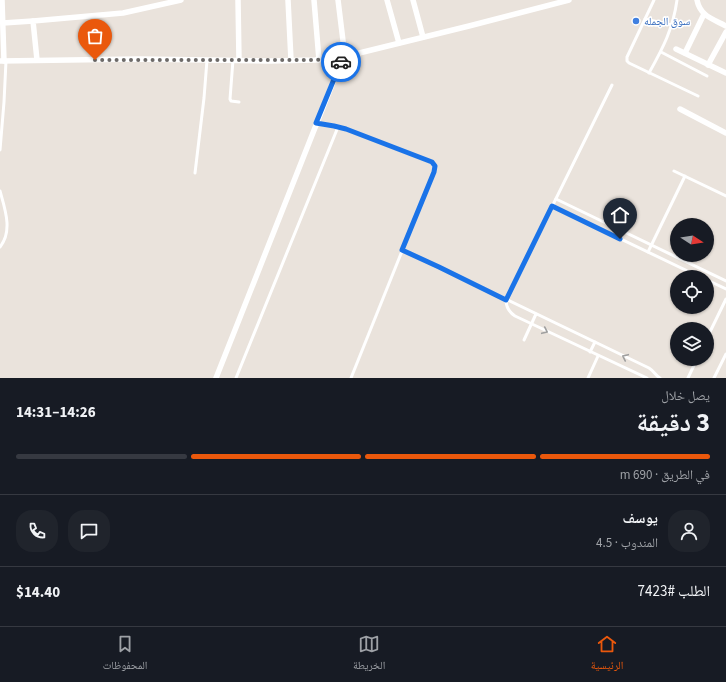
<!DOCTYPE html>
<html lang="ar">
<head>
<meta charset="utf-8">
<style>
  :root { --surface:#171b24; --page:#20242c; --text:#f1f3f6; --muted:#9ea1a6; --line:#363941; --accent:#ea580c }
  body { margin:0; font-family:"Source Sans 3","Noto Naskh Arabic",sans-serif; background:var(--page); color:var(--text); direction:rtl; height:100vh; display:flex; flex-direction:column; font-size:15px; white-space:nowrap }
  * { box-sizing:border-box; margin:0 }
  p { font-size:13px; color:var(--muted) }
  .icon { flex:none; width:22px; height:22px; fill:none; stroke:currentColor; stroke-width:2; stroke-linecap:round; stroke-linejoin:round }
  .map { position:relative; height:378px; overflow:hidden; direction:ltr }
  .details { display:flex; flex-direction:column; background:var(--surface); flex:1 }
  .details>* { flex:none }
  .needle { width:26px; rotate:102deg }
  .buttons { position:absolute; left:670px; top:218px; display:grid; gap:8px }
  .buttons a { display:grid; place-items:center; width:44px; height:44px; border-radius:50%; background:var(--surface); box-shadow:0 1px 3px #0004; font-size:20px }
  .pin { position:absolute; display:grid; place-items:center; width:34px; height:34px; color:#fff; margin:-41px -17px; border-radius:50% 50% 50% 0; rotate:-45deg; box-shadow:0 0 4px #0007 }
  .pin .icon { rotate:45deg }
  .courier { position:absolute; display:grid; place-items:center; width:40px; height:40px; margin:-20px; border:3px solid #1a73e8; border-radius:50%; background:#fff; color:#222; box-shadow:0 1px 5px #0007 }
  .headline em { font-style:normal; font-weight:700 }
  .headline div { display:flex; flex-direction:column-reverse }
  .headline { display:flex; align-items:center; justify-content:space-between; height:68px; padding:0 16px }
  h1 { font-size:26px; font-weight:700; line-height:30px }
  .bar { display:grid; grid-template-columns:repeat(4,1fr); gap:6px 4px; align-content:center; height:48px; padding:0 16px }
  .bar i { height:5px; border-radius:3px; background:var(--line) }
  .bar .active { background:var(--accent) }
  .bar p { grid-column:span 4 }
  .line { display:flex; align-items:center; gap:10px; padding:0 16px; border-top:1px solid var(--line) }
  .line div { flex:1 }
  .round { display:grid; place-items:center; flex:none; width:42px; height:42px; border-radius:16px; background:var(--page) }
  .dock { display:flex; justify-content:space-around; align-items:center; height:56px; border-top:1px solid var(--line); background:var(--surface); font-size:11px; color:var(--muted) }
  .dock a { display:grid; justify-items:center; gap:2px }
  .dock .active { color:var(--accent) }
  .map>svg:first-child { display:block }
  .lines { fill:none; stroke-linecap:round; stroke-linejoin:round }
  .lane { stroke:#fff; stroke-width:3 }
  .street { stroke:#fff; stroke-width:5.5 }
  .oneway { stroke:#9f9f9f }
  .done { stroke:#6d6a68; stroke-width:4; stroke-dasharray:0 7.2 }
  .route { stroke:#1a73e8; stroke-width:5 }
  .shop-dot { fill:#3f7fe0; stroke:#fff; stroke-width:1.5 }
  .labels { text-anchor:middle; stroke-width:3; stroke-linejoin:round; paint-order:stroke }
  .shop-label { font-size:11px; fill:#366cbe; stroke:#fff; text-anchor:start }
</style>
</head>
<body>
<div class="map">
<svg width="726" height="378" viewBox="0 0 726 378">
  <rect width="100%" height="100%" fill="#eae3dc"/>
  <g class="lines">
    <!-- lane -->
    <g class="lane">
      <polyline points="654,0 627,57 627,61 629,63 698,96"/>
      <polyline points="645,19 672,25"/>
      <polyline points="661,52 707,76"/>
      <polyline points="233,60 230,99 231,101 239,102"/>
      <path d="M649 73C663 48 673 29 677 0"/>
      <path d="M612 85 506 300C506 307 509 312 515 316L647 378"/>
      <polyline points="316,123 334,126 346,129 431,162 433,164 435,169 351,378"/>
      <polyline points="0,150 4,102 6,61"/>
      <polyline points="674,171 726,196"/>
      <polyline points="195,173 204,98 207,60"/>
      <path d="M0 191C5 209 13 231 0 247"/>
      <polyline points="556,199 726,281"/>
      <polyline points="552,206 700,277"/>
      <path d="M403 250 439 267 649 368C654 371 656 376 660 378"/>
      <polyline points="648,252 685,176"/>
      <polyline points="707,280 726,289"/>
      <polyline points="707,338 726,299"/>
      <polyline points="524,340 536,314"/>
      <polyline points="590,352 595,342"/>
      <polyline points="236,378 338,127"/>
      <polyline points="588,378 598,356"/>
      <polyline points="688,378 697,359"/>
      <polyline points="714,378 726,354"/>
    </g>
    <!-- street -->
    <g class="street">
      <polyline points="2,0 4,61"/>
      <polyline points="238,0 239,60"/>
      <polyline points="288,0 291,60"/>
      <polyline points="314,0 319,60"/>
      <polyline points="338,0 345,57"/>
      <polyline points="387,0 399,43"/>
      <polyline points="413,0 423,37"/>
      <path d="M697 0C700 16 713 19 726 26"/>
      <polyline points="3,23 33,21"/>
      <polyline points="676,49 726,73"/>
      <polyline points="685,53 704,14"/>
      <polyline points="37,60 33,21 123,13 181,0"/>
      <polyline points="0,61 139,59 269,61 315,60 343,57 469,26 569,0"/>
      <polyline points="708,65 726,32"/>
      <polyline points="680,109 726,133"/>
      <polyline points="216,378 343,57"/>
    </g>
  </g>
  <!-- one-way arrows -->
  <defs><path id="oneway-chevron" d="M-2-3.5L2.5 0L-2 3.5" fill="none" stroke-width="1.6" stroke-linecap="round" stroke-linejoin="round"/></defs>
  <g class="oneway">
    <use href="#oneway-chevron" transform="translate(545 331) rotate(25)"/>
    <use href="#oneway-chevron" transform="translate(625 357) rotate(-155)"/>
  </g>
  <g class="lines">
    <!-- done -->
    <polyline class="done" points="95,60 315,60 343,57 341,62"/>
    <!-- route -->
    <polyline class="route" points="341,62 316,123 334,126 346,129 432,162 435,166 434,172 402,250 439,267 506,300 552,206 620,239"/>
  </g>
  <!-- markers -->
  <circle class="shop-dot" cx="636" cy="21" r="4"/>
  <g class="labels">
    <!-- shop labels -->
    <g class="shop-label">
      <text x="644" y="25">سوق الجمله</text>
    </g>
  </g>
</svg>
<div class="buttons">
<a><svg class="needle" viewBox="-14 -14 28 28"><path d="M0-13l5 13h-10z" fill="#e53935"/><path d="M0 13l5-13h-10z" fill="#9ea1a6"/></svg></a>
<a><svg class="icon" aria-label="locate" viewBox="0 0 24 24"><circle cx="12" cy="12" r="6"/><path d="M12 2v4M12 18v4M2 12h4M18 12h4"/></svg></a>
<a><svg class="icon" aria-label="layers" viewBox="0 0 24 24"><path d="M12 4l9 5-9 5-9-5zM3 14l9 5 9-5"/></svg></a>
</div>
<div class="pin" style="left:95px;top:60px;background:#ea580c"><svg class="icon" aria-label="bag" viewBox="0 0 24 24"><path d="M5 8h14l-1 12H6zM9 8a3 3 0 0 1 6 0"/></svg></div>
<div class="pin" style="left:620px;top:239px;background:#1f2937"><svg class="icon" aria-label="home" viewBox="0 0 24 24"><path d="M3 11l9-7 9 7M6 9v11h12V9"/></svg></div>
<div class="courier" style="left:341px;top:62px"><svg class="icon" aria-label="car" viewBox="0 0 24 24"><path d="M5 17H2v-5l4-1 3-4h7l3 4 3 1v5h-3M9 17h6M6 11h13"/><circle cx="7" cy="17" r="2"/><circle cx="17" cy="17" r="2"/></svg></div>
</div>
<section class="details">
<div class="headline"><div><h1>3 دقيقة</h1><p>يصل خلال</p></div><em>14:26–14:31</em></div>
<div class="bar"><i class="active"></i><i class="active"></i><i class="active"></i><i></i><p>في الطريق · 690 m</p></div>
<div class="line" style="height:72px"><a class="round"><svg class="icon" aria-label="person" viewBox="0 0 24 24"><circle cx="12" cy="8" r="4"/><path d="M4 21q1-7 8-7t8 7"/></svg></a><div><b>يوسف</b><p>المندوب · 4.5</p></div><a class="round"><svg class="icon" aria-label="chat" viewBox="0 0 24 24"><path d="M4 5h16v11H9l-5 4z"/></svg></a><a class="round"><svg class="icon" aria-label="phone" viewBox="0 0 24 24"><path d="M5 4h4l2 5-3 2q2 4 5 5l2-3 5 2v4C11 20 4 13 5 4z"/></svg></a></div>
<div class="line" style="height:52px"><div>الطلب #7423</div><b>$14.40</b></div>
</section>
<nav class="dock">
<a class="active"><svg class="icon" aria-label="home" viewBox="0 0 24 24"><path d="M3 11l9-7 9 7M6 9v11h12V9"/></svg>الرئيسية</a>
<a><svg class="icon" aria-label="map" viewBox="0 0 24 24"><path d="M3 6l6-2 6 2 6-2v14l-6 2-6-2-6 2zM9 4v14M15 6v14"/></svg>الخريطة</a>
<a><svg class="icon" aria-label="saved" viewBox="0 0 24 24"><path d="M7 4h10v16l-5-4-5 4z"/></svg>المحفوظات</a>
</nav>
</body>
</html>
